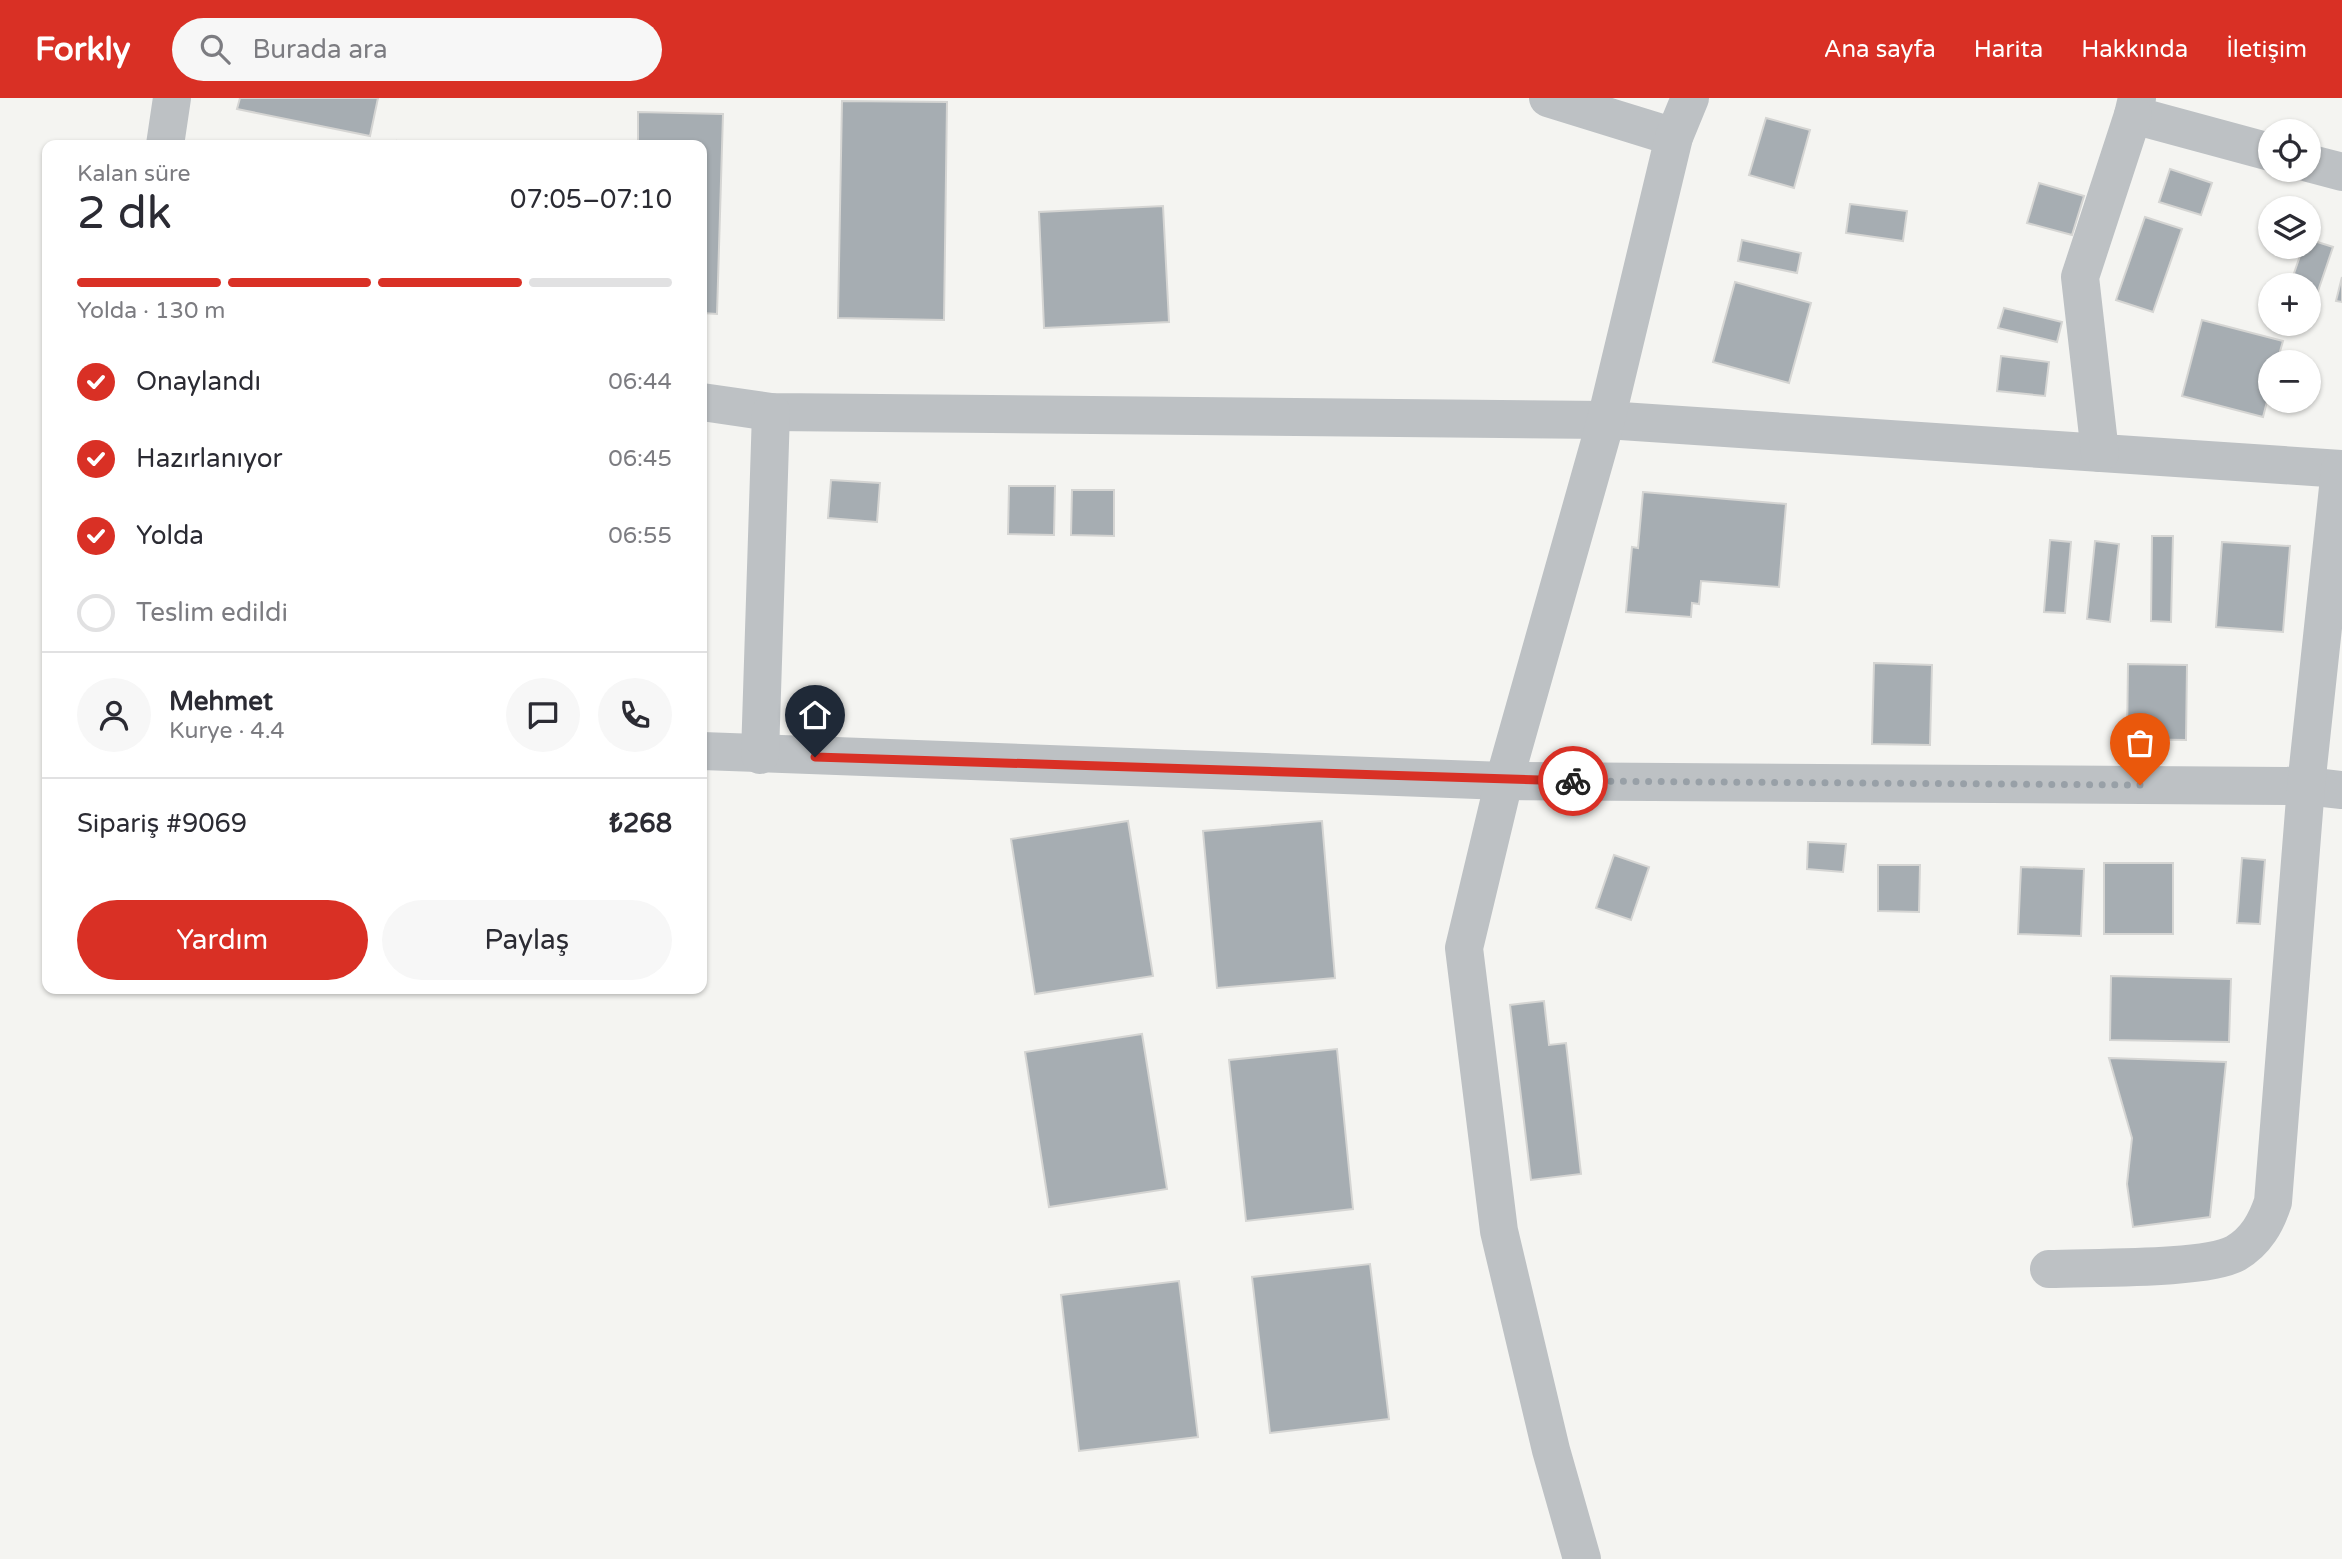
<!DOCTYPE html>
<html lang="tr">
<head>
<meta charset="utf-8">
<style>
  :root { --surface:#fff; --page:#f7f7f7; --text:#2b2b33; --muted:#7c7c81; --line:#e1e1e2; --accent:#d93025 }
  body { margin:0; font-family:"Varela Round",sans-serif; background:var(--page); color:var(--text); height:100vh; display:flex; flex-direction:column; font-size:26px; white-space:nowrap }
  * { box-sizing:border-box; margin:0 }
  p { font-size:23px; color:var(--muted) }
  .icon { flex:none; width:38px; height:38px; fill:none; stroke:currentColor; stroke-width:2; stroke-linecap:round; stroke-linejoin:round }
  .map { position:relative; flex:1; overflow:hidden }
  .sheet { position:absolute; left:42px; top:42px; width:665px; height:854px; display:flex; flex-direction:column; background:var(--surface); border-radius:14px; box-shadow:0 2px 5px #0004 }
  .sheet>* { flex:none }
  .tools { position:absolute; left:2258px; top:21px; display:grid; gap:14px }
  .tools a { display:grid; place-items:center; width:63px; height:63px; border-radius:50%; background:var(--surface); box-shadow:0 2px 5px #0004; font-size:35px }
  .pin { position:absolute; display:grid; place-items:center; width:60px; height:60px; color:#fff; margin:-72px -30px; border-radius:50% 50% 50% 0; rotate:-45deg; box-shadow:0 0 7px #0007 }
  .pin .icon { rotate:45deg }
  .courier { position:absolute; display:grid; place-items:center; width:70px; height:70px; margin:-35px; border:5px solid #d93025; border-radius:50%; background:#fff; color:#222; box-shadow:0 2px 9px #0007 }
  .headline em { font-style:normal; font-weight:600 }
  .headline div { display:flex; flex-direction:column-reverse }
  .headline { display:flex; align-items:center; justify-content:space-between; height:119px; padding:0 35px }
  h1 { font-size:46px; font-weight:600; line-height:52px }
  .bar { display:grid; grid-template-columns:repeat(4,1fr); gap:10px 7px; align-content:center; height:84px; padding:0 35px }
  .bar i { height:9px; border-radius:5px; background:var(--line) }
  .bar .active { background:var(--accent) }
  .bar p { grid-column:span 4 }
  .line { display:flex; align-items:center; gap:18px; padding:0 35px; border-top:2px solid var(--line) }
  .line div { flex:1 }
  .round { display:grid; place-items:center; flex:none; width:74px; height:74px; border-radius:37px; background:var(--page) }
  ol { padding:0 35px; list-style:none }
  li { display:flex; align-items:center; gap:21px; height:77px }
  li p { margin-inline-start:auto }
  li .icon { padding:7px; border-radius:50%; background:var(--accent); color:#fff; stroke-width:4 }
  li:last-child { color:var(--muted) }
  li i { width:38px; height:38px; border:4px solid var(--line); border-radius:50% }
  .button { display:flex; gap:14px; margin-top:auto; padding:14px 35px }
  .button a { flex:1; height:80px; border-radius:42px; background:var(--accent); color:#fff; font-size:28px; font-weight:600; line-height:80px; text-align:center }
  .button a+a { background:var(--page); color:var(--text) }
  header { display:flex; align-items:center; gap:42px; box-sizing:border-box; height:98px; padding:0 35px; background:var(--accent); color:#fff }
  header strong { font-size:33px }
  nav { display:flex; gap:38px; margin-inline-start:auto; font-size:24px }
  .search { width:490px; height:63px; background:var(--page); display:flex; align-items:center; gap:18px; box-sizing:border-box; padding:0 24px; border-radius:38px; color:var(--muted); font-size:26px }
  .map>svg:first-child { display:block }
  .building { fill:#a6adb2; stroke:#d5d5d3; stroke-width:2 }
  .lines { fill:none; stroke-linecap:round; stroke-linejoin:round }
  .minor { stroke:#bdc1c4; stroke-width:38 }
  .done { stroke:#98a0a7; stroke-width:7; stroke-dasharray:0 12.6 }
  .route { stroke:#d93025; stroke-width:9 }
</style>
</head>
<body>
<header>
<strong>Forkly</strong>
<div class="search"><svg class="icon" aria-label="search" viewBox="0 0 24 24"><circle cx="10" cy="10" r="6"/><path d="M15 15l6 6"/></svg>Burada ara</div>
<nav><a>Ana sayfa</a><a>Harita</a><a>Hakkında</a><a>İletişim</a></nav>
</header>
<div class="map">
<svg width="2342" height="1461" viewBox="0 0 2342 1461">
  <rect width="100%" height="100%" fill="#f4f4f1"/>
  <!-- building -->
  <g class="building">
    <polygon points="240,0 378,0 370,38 237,11"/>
    <polygon points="842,3 947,4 944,222 838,220"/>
    <polygon points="638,14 723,16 717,216 702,215 702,47 638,47"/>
    <polygon points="1766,20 1810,32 1794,90 1749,77"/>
    <polygon points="397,43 426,47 397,47"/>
    <polygon points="2170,71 2212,85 2201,117 2159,104"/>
    <polygon points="2039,85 2084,98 2072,137 2027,125"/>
    <polygon points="1850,106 1907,113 1903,143 1846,135"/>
    <polygon points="1163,108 1169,224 1044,230 1039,114"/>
    <polygon points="2145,119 2182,131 2153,214 2116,202"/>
    <polygon points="2308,141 2333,149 2315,202 2308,199 2308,187 2290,187 2303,149 2308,149"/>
    <polygon points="1742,142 1801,155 1797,175 1738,163"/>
    <polygon points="2342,179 2342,204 2336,203"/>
    <polygon points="1735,184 1811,205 1789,285 1713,264"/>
    <polygon points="2004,210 2062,224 2057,244 1998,230"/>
    <polygon points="2202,222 2283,243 2277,264 2270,264 2270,292 2263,319 2182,298"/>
    <polygon points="2001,258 2049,264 2045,298 1997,293"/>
    <polygon points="831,382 880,385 877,424 828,420"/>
    <polygon points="1009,388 1055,388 1054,437 1008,436"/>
    <polygon points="1072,392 1114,392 1114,438 1071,437"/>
    <polygon points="1643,394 1786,406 1779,489 1701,483 1699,506 1692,505 1691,519 1626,514 1632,449 1638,450"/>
    <polygon points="2152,438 2173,438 2171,524 2151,523"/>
    <polygon points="2050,442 2071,444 2065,515 2044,514"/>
    <polygon points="2095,443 2119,446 2110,524 2087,521"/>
    <polygon points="2222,444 2290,448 2283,534 2216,529"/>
    <polygon points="1874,565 1932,567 1930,647 1872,646"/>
    <polygon points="2128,566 2187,567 2186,642 2127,641"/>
    <polygon points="1128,723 1153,878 1035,896 1011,741"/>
    <polygon points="1322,723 1335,880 1217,890 1203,733"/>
    <polygon points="1808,744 1846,746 1843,774 1807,771"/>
    <polygon points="1614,757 1649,769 1631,822 1596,810"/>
    <polygon points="2242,760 2265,762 2260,826 2237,825"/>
    <rect x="2104" y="765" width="69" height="71"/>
    <polygon points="1878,767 1920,767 1919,814 1878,813"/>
    <polygon points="2021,769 2084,771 2081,838 2018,836"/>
    <polygon points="2111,878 2231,881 2229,944 2110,942"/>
    <polygon points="1544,903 1549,947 1566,945 1581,1076 1531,1082 1510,907"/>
    <polygon points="1142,936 1167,1091 1049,1109 1025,954"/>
    <polygon points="1337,951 1353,1111 1246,1123 1229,962"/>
    <polygon points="2109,960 2226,964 2210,1119 2133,1129 2127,1086 2132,1040"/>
    <polygon points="1370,1166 1389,1321 1270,1335 1252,1179"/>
    <polygon points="1179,1183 1198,1339 1079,1353 1061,1197"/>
  </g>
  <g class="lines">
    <!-- minor -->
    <g class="minor">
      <polyline points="1548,0 1674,39"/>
      <polyline points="2137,0 2133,17 2270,54"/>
      <polyline points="165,47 172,0"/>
      <polyline points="2308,65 2342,74"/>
      <polyline points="702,304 771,314 1606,322 2342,371"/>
      <polyline points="2100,355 2080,179 2133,17"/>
      <polyline points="702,653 1504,683 2306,688 2342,692"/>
      <polyline points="760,657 771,314"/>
      <path d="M2049 1171C2090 1169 2206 1172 2236 1155 2256 1143 2266 1125 2273 1104L2306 688 2340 371"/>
      <polyline points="1582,1461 1551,1352 1499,1133 1464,850 1504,683 1606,322 1674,39 1690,0"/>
    </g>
  </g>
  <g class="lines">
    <!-- done -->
    <polyline class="done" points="1573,683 2140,687"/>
    <!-- route -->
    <polyline class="route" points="815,659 1573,683"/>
  </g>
</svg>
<div class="tools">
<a><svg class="icon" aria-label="locate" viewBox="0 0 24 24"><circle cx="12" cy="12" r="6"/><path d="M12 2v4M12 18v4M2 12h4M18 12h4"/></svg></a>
<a><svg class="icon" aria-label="layers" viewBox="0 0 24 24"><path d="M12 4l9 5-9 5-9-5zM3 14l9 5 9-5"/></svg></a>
<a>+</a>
<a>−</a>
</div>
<div class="pin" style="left:2140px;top:687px;background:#ea580c"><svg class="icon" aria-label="bag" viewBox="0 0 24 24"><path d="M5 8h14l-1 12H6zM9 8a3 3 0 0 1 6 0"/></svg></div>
<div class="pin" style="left:815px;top:659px;background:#1f2937"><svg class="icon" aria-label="home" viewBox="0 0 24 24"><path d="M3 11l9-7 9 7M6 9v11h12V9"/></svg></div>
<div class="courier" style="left:1573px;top:683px"><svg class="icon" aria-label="bike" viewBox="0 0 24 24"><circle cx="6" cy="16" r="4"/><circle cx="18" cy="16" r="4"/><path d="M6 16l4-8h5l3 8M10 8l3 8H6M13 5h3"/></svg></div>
<section class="sheet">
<div class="headline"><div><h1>2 dk</h1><p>Kalan süre</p></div><em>07:05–07:10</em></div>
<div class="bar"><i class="active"></i><i class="active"></i><i class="active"></i><i></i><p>Yolda · 130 m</p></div>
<ol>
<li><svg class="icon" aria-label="check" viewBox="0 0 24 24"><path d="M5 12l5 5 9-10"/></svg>Onaylandı<p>06:44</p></li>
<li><svg class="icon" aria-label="check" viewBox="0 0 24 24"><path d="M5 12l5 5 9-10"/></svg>Hazırlanıyor<p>06:45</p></li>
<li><svg class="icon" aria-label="check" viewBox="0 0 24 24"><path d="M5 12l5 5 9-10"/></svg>Yolda<p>06:55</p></li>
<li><i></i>Teslim edildi</li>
</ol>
<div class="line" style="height:126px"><a class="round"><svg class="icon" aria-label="person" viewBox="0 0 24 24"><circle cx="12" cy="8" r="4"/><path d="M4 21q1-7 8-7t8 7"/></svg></a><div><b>Mehmet</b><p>Kurye · 4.4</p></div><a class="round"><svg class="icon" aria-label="chat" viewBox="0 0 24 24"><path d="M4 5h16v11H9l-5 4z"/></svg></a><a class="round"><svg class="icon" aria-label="phone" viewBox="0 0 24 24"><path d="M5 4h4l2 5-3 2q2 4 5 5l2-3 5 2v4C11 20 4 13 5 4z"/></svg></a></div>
<div class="line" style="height:91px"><div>Sipariş #9069</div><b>₺268</b></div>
<div class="button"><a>Yardım</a><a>Paylaş</a></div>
</section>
</div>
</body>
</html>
